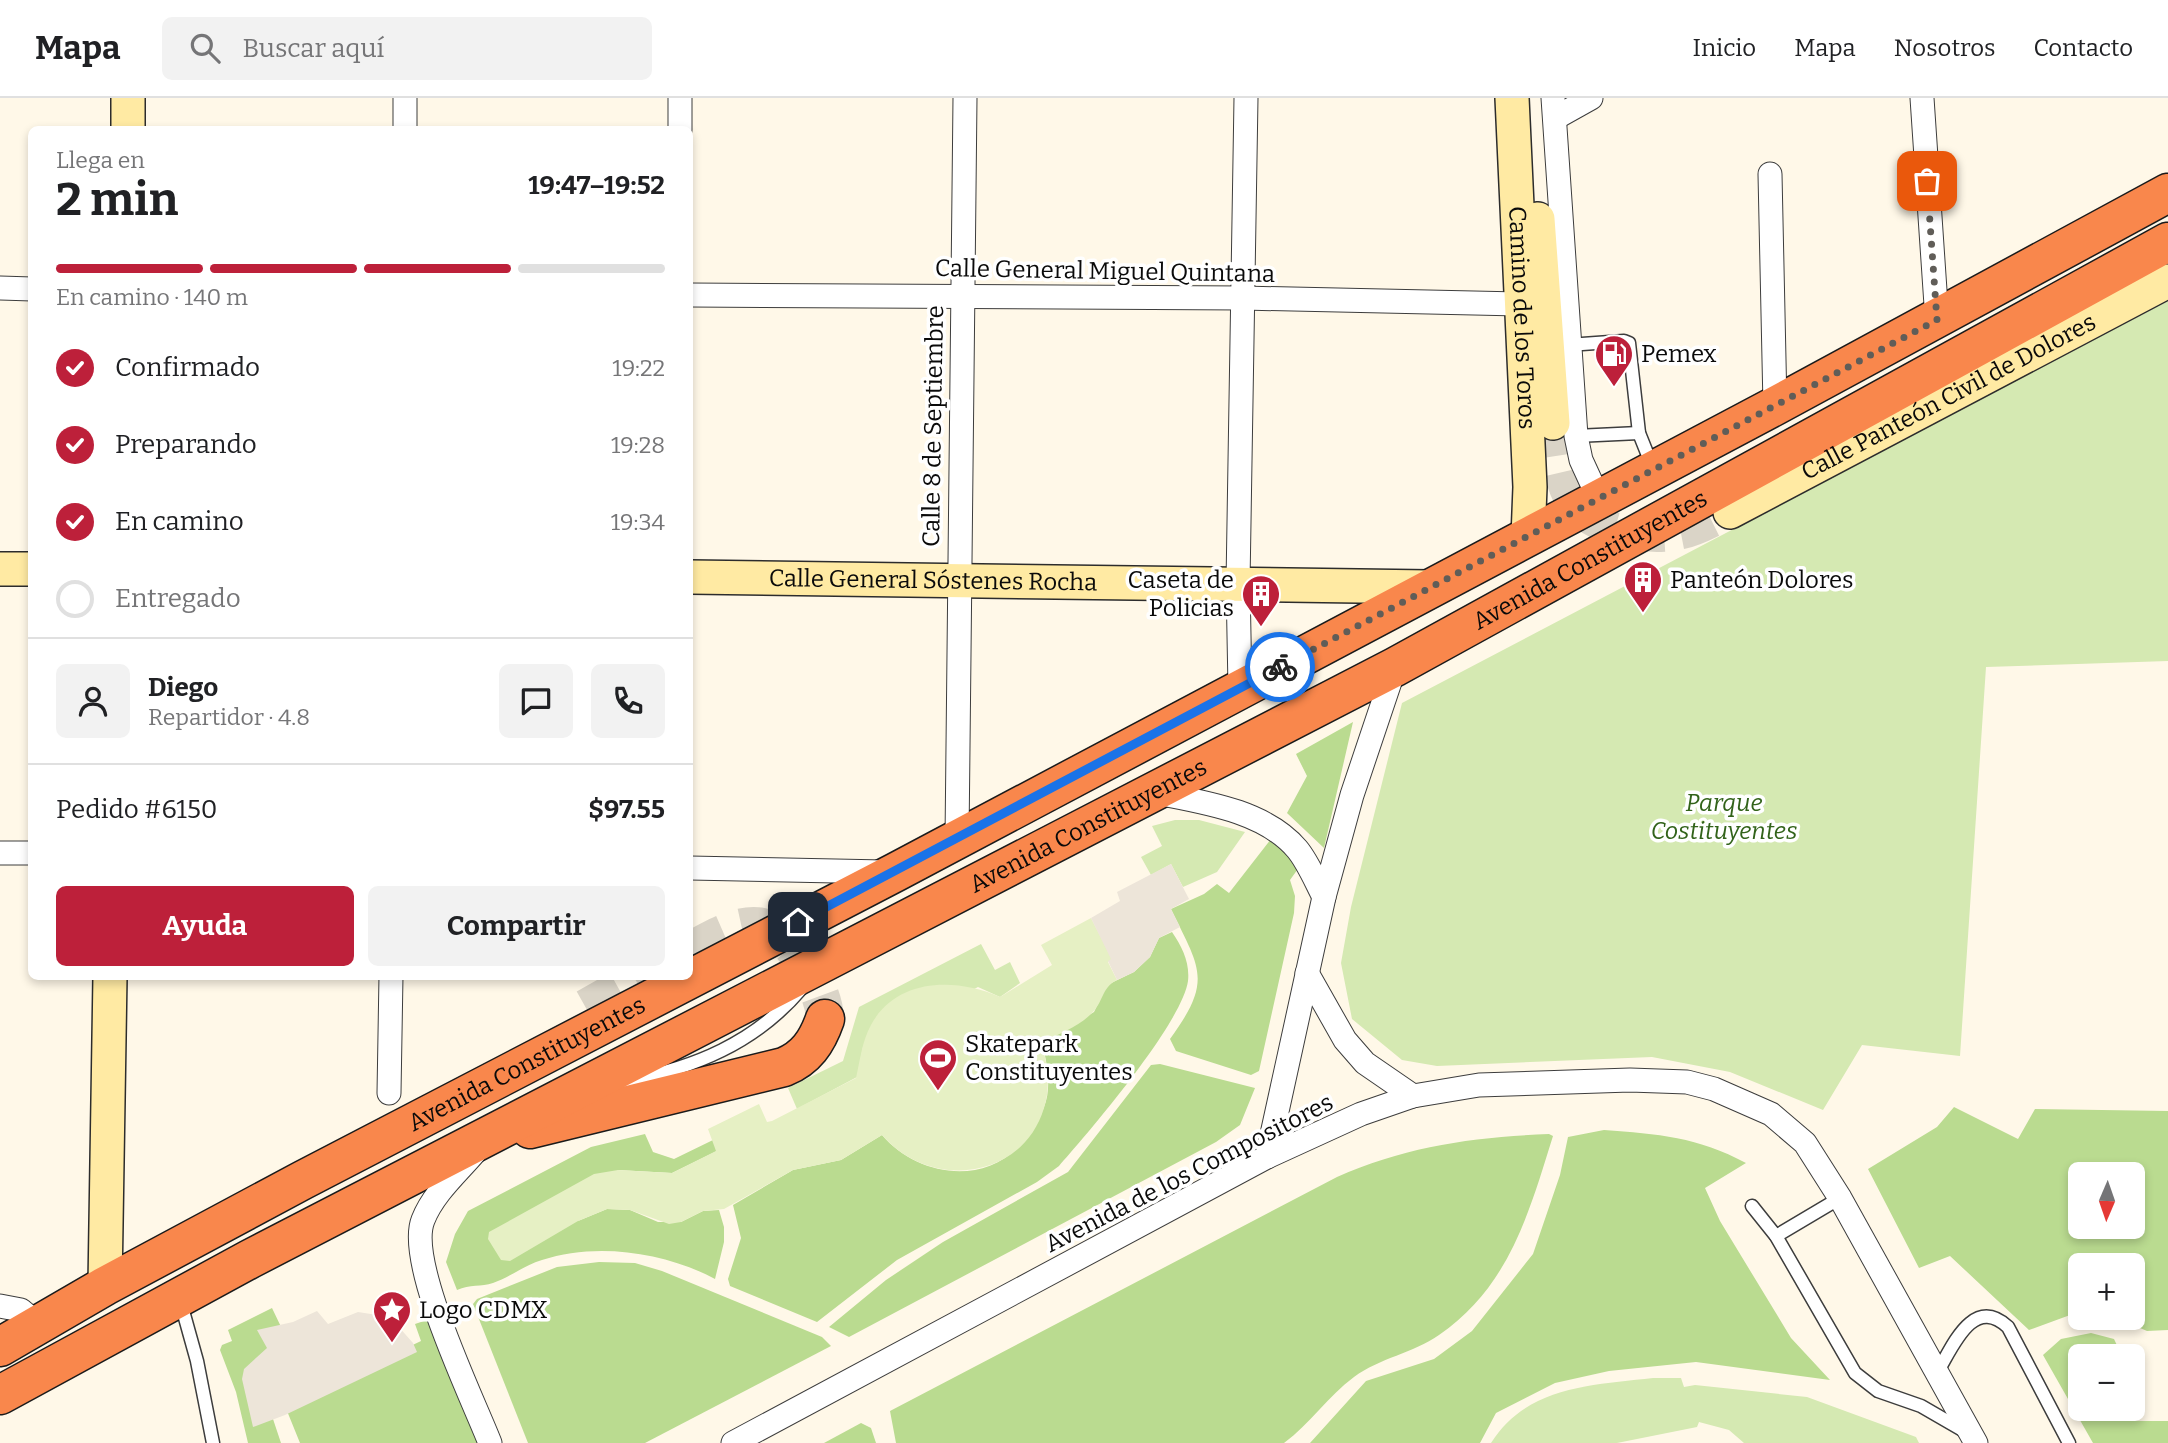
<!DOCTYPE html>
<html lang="es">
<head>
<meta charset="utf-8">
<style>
  :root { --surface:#fff; --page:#f2f2f2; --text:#202124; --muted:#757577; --line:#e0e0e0; --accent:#bd203a }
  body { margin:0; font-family:Bitter,serif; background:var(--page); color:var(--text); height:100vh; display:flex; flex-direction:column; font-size:26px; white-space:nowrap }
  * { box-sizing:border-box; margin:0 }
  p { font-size:23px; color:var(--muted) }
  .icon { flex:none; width:38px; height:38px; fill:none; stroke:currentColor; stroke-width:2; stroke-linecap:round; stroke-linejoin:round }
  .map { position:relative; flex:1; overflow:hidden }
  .panel { position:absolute; left:28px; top:28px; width:665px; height:854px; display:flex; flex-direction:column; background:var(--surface); border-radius:10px; box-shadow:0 4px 10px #0003 }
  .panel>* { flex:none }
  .needle { width:46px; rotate:182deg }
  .buttons { position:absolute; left:2068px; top:1064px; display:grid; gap:14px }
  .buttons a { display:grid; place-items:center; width:77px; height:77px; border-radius:10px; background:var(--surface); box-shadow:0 4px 10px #0003; font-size:35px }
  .pin { position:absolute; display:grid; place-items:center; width:60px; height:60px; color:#fff; margin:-30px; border-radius:14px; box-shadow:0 4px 10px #0006 }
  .courier { position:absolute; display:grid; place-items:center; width:70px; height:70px; margin:-35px; border:5px solid #1a73e8; border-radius:50%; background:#fff; color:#222; box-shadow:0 2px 9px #0007 }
  .summary em { font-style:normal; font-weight:700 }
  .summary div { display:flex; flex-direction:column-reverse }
  .summary { display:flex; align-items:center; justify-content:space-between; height:119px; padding:0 28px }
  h1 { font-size:46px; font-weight:700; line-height:52px }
  .bar { display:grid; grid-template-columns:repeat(4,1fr); gap:10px 7px; align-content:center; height:84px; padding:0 28px }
  .bar i { height:9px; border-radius:5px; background:var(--line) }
  .bar .active { background:var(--accent) }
  .bar p { grid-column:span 4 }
  .line { display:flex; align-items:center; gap:18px; padding:0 28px; border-top:2px solid var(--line) }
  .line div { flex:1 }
  .round { display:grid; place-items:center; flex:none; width:74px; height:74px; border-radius:10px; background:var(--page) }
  ol { padding:0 28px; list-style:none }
  li { display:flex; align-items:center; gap:21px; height:77px }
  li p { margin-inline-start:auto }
  li .icon { padding:7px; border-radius:50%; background:var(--accent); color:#fff; stroke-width:4 }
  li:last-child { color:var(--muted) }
  li i { width:38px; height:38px; border:4px solid var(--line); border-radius:50% }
  .primary-button { display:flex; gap:14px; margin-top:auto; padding:14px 28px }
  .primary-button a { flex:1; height:80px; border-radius:10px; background:var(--accent); color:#fff; font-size:28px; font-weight:700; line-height:80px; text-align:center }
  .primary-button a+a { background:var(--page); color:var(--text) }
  header { display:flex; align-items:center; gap:42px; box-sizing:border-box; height:98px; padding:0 35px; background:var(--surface); border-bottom:2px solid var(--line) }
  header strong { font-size:33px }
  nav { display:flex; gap:38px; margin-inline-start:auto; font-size:24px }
  .search { width:490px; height:63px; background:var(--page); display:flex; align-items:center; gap:18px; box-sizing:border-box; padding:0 24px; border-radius:10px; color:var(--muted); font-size:26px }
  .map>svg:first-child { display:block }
  .green { fill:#d5e9b2 }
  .forest { fill:#badb90; fill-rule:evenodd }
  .pitch { fill:#e6f0c4 }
  .plaza { fill:#ede5d9 }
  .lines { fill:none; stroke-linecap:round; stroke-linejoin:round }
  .secondary-tunnel { stroke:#dad4c7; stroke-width:33; stroke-dasharray:33 17; stroke-linecap:butt }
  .highway-tunnel { stroke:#dad4c7; stroke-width:38; stroke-dasharray:38 19; stroke-linecap:butt }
  .lane-casing { stroke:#3d3d3d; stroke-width:15 }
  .street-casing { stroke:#3d3d3d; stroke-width:25 }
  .secondary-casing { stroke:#2c2c2c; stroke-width:36 }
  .highway-casing { stroke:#1b1b1b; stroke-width:41 }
  .lane { stroke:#fff; stroke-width:12 }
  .street { stroke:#fff; stroke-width:23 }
  .secondary { stroke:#ffeaa3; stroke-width:33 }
  .highway { stroke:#f9874c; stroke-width:38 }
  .done { stroke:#605d58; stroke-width:7; stroke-dasharray:0 12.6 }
  .route { stroke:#1a73e8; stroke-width:9 }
  .labels { text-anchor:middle; stroke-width:7; stroke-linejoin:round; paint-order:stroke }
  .street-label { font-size:24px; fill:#0a0a0a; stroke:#fff }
  .poi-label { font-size:24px; fill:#0a0a0a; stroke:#fff; text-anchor:start }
  .park-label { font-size:24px; font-style:italic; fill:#32631a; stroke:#fff }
</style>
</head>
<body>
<header>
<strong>Mapa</strong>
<div class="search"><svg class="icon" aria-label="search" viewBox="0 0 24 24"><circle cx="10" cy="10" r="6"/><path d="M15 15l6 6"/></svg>Buscar aquí</div>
<nav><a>Inicio</a><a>Mapa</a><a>Nosotros</a><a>Contacto</a></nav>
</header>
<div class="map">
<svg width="2168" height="1345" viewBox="0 0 2168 1345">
  <rect width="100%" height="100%" fill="#fff8e8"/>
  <!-- green -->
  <g class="green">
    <polygon points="2168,203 2168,563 1986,569 1960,958 1862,947 1823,1012 1730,974 1652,959 1437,968 1402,962 1352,921 1341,865 1351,809 1402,605"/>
    <polygon points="1199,722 1245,734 1217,774 1183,789 1171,766 1151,777 1141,759 1162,748 1152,728 1175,722"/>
    <polygon points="981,846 995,872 1010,864 1020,885 1000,899 978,889 863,949 857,979 797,1011 788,990 843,963 859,909"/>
    <path d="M1653 1280H1681L1684 1289 1695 1287 1807 1299 1916 1339 1919 1345H1744L1729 1332 1699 1324 1697 1329 1617 1345H1491C1527 1288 1592 1287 1653 1280Z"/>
  </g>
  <!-- forest -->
  <g class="forest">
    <polygon points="1353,624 1324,750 1287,715 1307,678 1296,656"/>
    <path d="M1271 741 1300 768 1290 782 1295 798 1294 815 1259 973 1251 977 1176 953 1170 941C1213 882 1200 871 1171 811L1204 796 1217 786 1229 795Z"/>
    <path d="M1172 834C1182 849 1190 864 1188 883 1182 925 1090 1033 1059 1068L1037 1084 897 1162 817 1224 730 1188 728 1181 741 1140 733 1107 793 1072 841 1062 882 1037C914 1075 978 1089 1017 1050 1023 1044 1028 1035 1032 1028 1036 1022 1042 1016 1044 1009 1052 990 1047 964 1042 945L1094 914 1107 887 1134 874 1150 859 1159 840Z"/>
    <polygon points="1160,966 1255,990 1240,1027 1216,1044 849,1239 829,1229 886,1182 943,1144 1068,1074 1151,967"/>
    <path d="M1954 1009 2018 1041 2035 1011 2168 1013V1232L2147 1233 2117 1220H2133V1167H2081V1213L2029 1232 1950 1158 1919 1170 1868 1071 1937 1029ZM2081 1076H2133V1129H2081Z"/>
    <path d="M1604 1032C1658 1036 1698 1039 1746 1065L1705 1090 1720 1123 1791 1240 1830 1282 1696 1264 1609 1273 1555 1285 1496 1315 1480 1345H1310L1366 1283 1434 1261 1472 1233 1533 1156 1560 1077 1568 1039Z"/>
    <path d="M645 1036 653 1054 674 1061 713 1042 717 1053 672 1075 618 1072 578 1123 607 1111 630 1112 658 1124H681L703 1113 719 1112 724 1129V1144L715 1181C665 1154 596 1144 542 1162 525 1167 510 1179 493 1185 481 1189 470 1186 457 1192L446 1164 455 1136 468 1113 591 1049Z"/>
    <path d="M1549 1036 1553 1038C1529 1115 1509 1189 1439 1237 1413 1255 1380 1260 1354 1279 1328 1298 1310 1326 1284 1345H896L890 1313 1337 1079C1406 1048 1474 1039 1549 1036Z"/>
    <polygon points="599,1164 635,1165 662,1173 822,1239 831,1248 645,1345 528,1345 473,1206 477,1201 557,1169"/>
    <polygon points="272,1210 283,1233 268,1306 281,1345 248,1345 236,1294 220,1252 222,1247 232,1243 228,1232"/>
    <polygon points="430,1221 477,1345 300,1345 285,1308 421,1243 415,1226"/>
    <polygon points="2091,1235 2114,1241 2122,1258 2081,1258 2081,1311 2127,1311 2128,1323 2168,1323 2168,1345 2093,1345 2043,1257 2061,1241"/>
    <polygon points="861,1325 871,1330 876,1345 824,1345"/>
  </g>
  <!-- pitch -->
  <path class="pitch" d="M1091 820 1112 861 1108 864 1117 882C1101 890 1104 904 1091 916 1078 929 1058 936 1042 945 1047 966 1051 989 1044 1010 1022 1083 929 1092 882 1037L841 1062 793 1072 724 1111 703 1113 681 1124 669 1126 630 1112 607 1111 578 1123 510 1163 501 1162 488 1141 489 1134 594 1076 618 1072 672 1075 716 1053 708 1031 759 1006 767 1024 772 1023 856 980C860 963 862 943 871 927 897 879 957 880 1000 899L1052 867 1041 847Z"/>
  <!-- plaza -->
  <g class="plaza">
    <polygon points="1171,766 1189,801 1171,811 1180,829 1159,840 1150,859 1134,874 1117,882 1108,863 1111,861 1091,820 1120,803 1117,794"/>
    <polygon points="317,1213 328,1226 358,1214 390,1219 413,1245 417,1254 285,1317 253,1329 242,1281 244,1271 267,1250 257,1232 293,1224"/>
  </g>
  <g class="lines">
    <!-- secondary-tunnel -->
    <path class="secondary-tunnel" d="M1553 325C1557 351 1558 381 1572 403 1590 432 1649 443 1680 435 1697 432 1714 421 1730 414"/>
    <!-- highway-tunnel -->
    <g class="highway-tunnel">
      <path d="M690 853C738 826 770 809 804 866 814 884 824 899 825 921"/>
      <polyline points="586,910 643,878"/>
    </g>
    <defs>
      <g id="lane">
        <polyline points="1568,247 1624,243 1629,245 1639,335 1653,370"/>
        <polyline points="1576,338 1639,335"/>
        <path d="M626 983C694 970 755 945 801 891"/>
        <polyline points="1752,1108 1776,1138 1855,1275 1878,1293 1921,1308 1966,1334"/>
        <polyline points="1776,1138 1840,1100"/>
        <polyline points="180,1202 197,1263 213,1345"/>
        <path d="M1938 1273C1953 1248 1973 1197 2008 1229L2069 1345"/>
      </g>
      <g id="street">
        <polyline points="1553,0 1576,338 1581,362 1598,399"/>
        <polyline points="1922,0 1937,222"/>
        <polyline points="1557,19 1591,0"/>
        <polyline points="405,32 405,0"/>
        <polyline points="680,32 680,0"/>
        <polyline points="1770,76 1775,308"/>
        <polyline points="0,190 32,191"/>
        <polyline points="690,197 1243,200 1519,206"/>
        <polyline points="1240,590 1238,485 1246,0"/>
        <path d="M1157 695C1203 704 1265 713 1297 751 1308 764 1316 784 1324 799"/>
        <polyline points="957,741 965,0"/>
        <polyline points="0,755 32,755"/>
        <polyline points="690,770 885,774"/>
        <polyline points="1307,875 1345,942 1365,965 1413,998"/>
        <polyline points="389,995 391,878"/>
        <path d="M475 1054C457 1075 433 1096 423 1122 406 1164 472 1299 490 1345"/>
        <polyline points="1267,1059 1324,799 1352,697 1395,569"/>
        <polyline points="0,1208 21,1212 39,1227"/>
        <polyline points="733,1345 1267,1059 1361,1016 1413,998 1479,987 1630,982 1687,984 1714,991 1771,1016 1805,1045 1840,1100 1976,1345"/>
      </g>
      <g id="secondary">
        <path id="s1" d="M1512 0 1530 389 1528 439"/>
        <polyline points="128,32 128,0"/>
        <polyline points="1538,121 1553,325"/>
        <path id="s2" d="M1730 414 2168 183"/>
        <polyline points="0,471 32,471"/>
        <path id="s3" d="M690 479 1430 489"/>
        <polyline points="105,1188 110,878"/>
      </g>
      <g id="highway">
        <path d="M530 1031 784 969C806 960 817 944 825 921"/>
        <path id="s4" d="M0 1249 105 1188 303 1082 896 774 1775 308 2168 95"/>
        <path id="s5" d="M0 1297 250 1161 1395 569 2168 144"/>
      </g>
    </defs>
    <!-- lane casing -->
    <use href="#lane" class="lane-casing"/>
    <!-- street casing -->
    <use href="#street" class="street-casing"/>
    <!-- secondary casing -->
    <use href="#secondary" class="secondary-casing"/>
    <!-- highway casing -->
    <use href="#highway" class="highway-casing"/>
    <!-- lane -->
    <use href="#lane" class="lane"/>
    <!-- street -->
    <use href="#street" class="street"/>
    <!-- secondary -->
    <use href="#secondary" class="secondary"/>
    <!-- highway -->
    <use href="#highway" class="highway"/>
  </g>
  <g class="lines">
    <!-- done -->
    <polyline class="done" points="1280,569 1937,222 1927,83"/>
    <!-- route -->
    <polyline class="route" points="798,824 1280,569"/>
  </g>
  <!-- icons -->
  <defs>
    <symbol id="fuel-pin" viewBox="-11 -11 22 30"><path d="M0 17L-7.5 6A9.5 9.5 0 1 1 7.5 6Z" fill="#bd203a" stroke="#fff"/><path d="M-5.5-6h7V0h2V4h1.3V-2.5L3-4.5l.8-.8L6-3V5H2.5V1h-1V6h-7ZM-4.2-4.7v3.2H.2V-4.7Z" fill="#fff"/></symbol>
    <symbol id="building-pin" viewBox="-11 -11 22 30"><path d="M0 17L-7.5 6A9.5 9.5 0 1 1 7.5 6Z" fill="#bd203a" stroke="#fff"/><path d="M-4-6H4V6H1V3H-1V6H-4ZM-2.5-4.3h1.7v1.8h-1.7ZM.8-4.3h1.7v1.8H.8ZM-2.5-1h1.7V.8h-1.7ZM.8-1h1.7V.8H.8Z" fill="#fff"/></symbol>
    <symbol id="stadium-pin" viewBox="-11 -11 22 30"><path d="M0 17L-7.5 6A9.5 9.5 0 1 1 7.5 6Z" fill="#bd203a" stroke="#fff"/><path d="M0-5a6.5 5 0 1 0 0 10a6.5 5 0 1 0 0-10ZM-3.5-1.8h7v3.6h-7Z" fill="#fff"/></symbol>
    <symbol id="sight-pin" viewBox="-11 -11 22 30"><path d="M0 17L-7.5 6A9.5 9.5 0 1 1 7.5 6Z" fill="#bd203a" stroke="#fff"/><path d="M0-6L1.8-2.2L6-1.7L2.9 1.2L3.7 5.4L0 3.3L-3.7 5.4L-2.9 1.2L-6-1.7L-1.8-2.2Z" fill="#fff"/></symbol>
  </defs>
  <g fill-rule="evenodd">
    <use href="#fuel-pin" x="1592" y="234" width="44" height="60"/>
    <use href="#building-pin" x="1621" y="460" width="44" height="60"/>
    <use href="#building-pin" x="1239" y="474" width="44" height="60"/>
    <use href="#stadium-pin" x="916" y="938" width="44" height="60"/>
    <use href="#sight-pin" x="370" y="1190" width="44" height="60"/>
  </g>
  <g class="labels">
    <!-- street labels -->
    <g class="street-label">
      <text transform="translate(1105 173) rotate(1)" y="8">Calle General Miguel Quintana</text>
      <text dy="8" stroke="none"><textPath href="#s1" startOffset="220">Camino de los Toros</textPath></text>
      <text dy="8" stroke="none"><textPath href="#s2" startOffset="247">Calle Panteón Civil de Dolores</textPath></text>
      <text transform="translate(933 328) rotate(-89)" y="8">Calle 8 de Septiembre</text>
      <text dy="8" stroke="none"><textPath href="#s5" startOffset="1796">Avenida Constituyentes</textPath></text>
      <text dy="8" stroke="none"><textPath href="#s3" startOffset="243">Calle General Sóstenes Rocha</textPath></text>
      <text dy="8" stroke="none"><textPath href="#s5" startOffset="1228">Avenida Constituyentes</textPath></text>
      <text dy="8" stroke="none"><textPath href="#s4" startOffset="598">Avenida Constituyentes</textPath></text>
      <text transform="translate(1189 1075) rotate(-27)" y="8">Avenida de los Compositores</text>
    </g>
    <!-- poi labels -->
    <g class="poi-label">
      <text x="1641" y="264">Pemex</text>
      <text x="1234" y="490" text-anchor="end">Caseta de<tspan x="1234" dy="28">Policias</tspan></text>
      <text x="1670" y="490">Panteón Dolores</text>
      <text x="965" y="954">Skatepark<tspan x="965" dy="28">Constituyentes</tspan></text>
      <text x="419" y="1220">Logo CDMX</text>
    </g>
    <!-- park labels -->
    <g class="park-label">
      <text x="1724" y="713">Parque<tspan x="1724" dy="28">Costituyentes</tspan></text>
    </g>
  </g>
</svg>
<div class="buttons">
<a><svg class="needle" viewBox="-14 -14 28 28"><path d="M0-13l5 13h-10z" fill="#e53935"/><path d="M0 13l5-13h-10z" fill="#757577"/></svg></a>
<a>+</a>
<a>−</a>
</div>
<div class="pin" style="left:1927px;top:83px;background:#ea580c"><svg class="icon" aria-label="bag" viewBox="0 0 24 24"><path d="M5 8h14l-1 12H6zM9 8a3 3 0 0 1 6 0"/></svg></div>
<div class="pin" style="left:798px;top:824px;background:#1f2937"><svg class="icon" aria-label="home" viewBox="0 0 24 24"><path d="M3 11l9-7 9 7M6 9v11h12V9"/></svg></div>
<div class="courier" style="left:1280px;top:569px"><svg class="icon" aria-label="bike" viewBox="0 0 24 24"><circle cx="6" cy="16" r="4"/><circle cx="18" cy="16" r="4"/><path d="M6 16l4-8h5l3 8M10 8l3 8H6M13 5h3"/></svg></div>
<section class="panel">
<div class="summary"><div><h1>2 min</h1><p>Llega en</p></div><em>19:47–19:52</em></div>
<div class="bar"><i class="active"></i><i class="active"></i><i class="active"></i><i></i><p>En camino · 140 m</p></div>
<ol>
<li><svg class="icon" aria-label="check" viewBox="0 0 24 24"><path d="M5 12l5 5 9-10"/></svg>Confirmado<p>19:22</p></li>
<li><svg class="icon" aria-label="check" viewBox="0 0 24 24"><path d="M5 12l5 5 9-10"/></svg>Preparando<p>19:28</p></li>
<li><svg class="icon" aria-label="check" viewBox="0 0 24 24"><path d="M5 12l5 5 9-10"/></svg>En camino<p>19:34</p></li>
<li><i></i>Entregado</li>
</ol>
<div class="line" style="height:126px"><a class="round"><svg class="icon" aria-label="person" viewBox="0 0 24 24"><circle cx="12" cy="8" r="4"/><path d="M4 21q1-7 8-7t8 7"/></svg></a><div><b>Diego</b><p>Repartidor · 4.8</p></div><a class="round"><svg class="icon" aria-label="chat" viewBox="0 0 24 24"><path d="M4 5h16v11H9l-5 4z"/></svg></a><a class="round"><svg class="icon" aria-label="phone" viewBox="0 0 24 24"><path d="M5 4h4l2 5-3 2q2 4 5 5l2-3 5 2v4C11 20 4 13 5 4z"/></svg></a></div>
<div class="line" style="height:91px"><div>Pedido #6150</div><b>$97.55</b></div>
<div class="primary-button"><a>Ayuda</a><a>Compartir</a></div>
</section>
</div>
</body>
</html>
